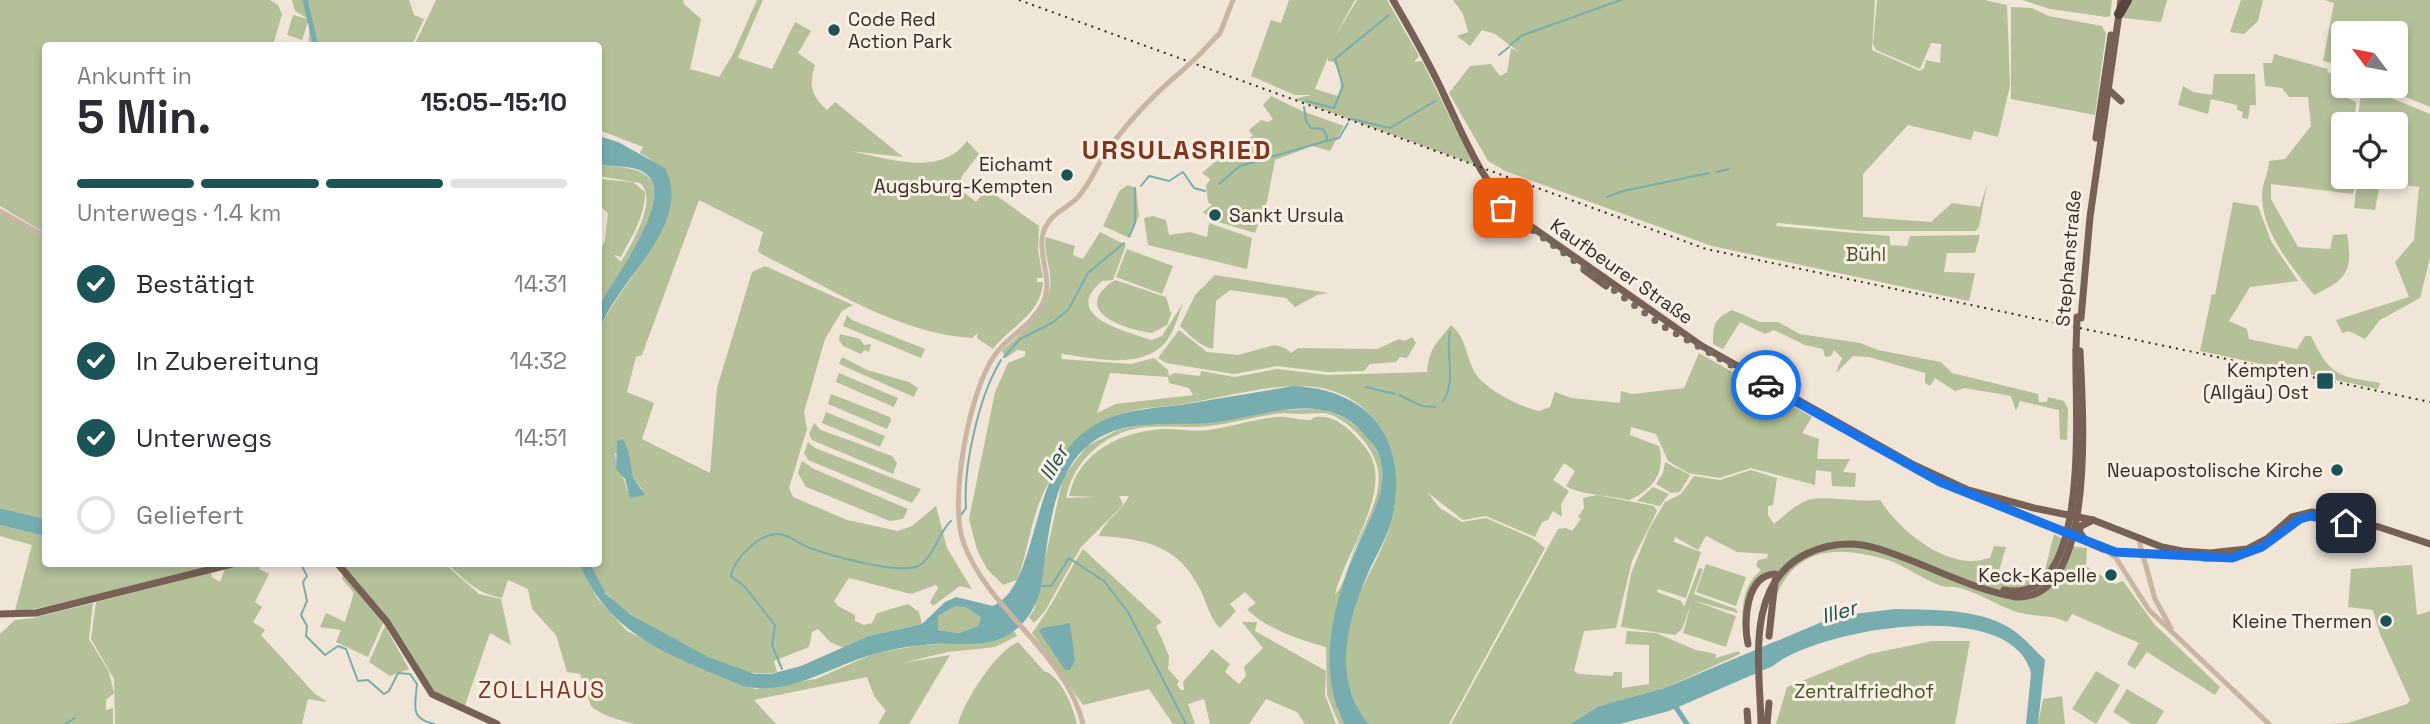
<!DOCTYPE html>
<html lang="de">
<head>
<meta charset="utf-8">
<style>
  :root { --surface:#fff; --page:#f7f7f7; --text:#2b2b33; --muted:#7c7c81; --line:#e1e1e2; --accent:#1b5356 }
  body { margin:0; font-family:"Space Grotesk",sans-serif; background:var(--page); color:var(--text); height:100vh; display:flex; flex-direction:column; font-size:26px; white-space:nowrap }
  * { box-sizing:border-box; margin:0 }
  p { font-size:23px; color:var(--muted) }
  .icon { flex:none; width:38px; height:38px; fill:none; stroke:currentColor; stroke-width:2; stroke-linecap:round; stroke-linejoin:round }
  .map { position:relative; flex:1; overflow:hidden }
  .panel { position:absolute; left:42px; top:42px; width:560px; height:525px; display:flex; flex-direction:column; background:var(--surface); border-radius:7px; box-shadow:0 4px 10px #0003 }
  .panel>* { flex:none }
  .needle { width:46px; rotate:302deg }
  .fabs { position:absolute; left:2331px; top:21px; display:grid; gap:14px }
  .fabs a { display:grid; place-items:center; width:77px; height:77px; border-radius:7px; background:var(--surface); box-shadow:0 4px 10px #0003; font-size:35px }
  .pin { position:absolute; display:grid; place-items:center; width:60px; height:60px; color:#fff; margin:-30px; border-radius:14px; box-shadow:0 4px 10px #0006 }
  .courier { position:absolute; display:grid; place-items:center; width:70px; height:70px; margin:-35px; border:5px solid #1a73e8; border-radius:50%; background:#fff; color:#222; box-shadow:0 2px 9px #0007 }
  .head em { font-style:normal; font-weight:700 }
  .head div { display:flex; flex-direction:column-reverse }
  .head { display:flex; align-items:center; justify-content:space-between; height:119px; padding:0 35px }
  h1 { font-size:46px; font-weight:700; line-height:52px }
  .bar { display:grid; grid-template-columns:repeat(4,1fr); gap:10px 7px; align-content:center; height:84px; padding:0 35px }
  .bar i { height:9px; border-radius:5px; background:var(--line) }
  .bar .current { background:var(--accent) }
  .bar p { grid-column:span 4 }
  ol { padding:0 35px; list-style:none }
  li { display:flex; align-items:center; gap:21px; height:77px }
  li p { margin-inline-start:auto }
  li .icon { padding:7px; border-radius:50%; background:var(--accent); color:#fff; stroke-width:4 }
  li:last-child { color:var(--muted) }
  li i { width:38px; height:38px; border:4px solid var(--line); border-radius:50% }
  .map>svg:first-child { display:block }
  .green { fill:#b3c098; fill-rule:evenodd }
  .water { fill:#77adaf; fill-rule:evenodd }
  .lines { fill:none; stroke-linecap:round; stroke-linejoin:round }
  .stream { stroke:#77adaf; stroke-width:2 }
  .river { stroke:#77adaf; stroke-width:5 }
  .minor { stroke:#c9b5a4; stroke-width:5 }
  .major { stroke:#776156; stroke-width:7 }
  .highway { stroke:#56443d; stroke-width:10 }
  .rail { stroke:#342a26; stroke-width:2; stroke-dasharray:2 5; stroke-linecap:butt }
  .minor-bridge { stroke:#c9b5a4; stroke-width:5 }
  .major-bridge { stroke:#776156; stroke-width:7 }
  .done { stroke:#766b64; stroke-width:7; stroke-dasharray:0 12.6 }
  .route { stroke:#1a73e8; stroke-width:9 }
  .poi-dot { fill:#1b5356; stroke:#f9efe4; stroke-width:2.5 }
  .labels { text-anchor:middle; stroke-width:6; stroke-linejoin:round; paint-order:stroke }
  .poi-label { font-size:19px; fill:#342a26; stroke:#f9efe4; text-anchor:end }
  .park-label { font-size:19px; fill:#445329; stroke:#f9efe4 }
  .street-label { font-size:19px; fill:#342a26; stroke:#f9efe4 }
  .water-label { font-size:21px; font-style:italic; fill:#1b5356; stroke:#f9efe4 }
  .quarter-label { font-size:23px; letter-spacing:2px; fill:#84351e; stroke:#f9efe4 }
  .district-label { font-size:26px; font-weight:bold; letter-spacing:2px; fill:#84351e; stroke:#f9efe4 }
</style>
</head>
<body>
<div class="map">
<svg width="2430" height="724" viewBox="0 0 2430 724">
  <rect width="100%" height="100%" fill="#f1e5d8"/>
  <!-- green -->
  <g class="green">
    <polygon points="0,0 270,0 278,5 282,14 273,45 46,46 45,233 0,206"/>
    <polygon points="292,0 409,0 414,15 424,19 412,45 309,45 309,19 302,40 287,35 293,15 308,19 295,11"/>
    <path d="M436 0H683L684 4 701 19 690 69 719 77 732 56 757 0H763L738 58 772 69 795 22 811 31 798 53 815 65C808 86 812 96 827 110L835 102 903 157 850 151C887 158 940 178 967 141L979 154 962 176 958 188 976 202 987 189 1039 226 1038 250 1043 278H1037V282H1043C1041 315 1011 325 993 349L977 338 978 333 972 338C898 334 827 286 761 254L758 251 763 232 699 200 642 355 636 357 627 392 654 403 642 439 710 473 717 388 752 272 765 266 853 305 842 311 825 339 804 412 807 429 789 488 793 497 847 520 898 531 912 526 936 506 947 548 972 589 960 586 933 606 930 602 938 588 936 585 911 594 849 578 834 601 838 606 855 615V621L864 625 872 623 877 613 908 604 919 612 922 624 869 636 844 648 830 642 818 629 812 632 809 647 774 661 777 672C737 684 637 625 609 596 600 588 595 574 590 564H598L599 333C615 281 722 196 640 153L643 147 599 130 598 46H414ZM615 453H629L633 477 642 489 627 491C625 476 616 469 615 453Z"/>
    <path d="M1289 0H1355L1334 38 1357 0H1387L1419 56 1414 62 1422 61 1473 164 1294 99 1311 95H1295L1251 76 1271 20 1281 23ZM1328 57V61L1334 62C1341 74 1343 84 1338 96L1315 89Z"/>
    <polygon points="1453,0 1875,0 1872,50 1920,71 1924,68 1926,60 1940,63 1941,44 1931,43 1920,69 1876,50 1873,44 1877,0 1984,0 2007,5 2010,85 1998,137 1974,131 1971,140 1908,125 1863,174 1863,217 1931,222 1952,203 1980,207 1987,184 1979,227 1975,231 1861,231 1777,223 1776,226 1890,236 1890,245 1907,246 1910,236 1980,235 1975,253 1947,253 1944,272 1975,273 1969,301 1712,246 1505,171 1488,161 1449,93 1470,66 1491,64 1500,76 1507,72 1511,48 1519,52 1495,34 1482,30 1470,46 1457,36 1468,32 1463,14"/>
    <polygon points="2022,0 2112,0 2110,16 2106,17 2050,9"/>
    <polygon points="2130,0 2167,0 2161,22 2123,18"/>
    <polygon points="2241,0 2263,0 2258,21 2244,34 2230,32"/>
    <polygon points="2324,0 2430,0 2430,107 2380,86 2396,86 2396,33 2360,33 2356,30 2354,33 2343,33 2343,66 2323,61 2334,3"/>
    <polygon points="2011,7 2032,8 2049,16 2102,26 2106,34 2095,115 2011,99"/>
    <path d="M2274 54 2328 69 2327 72 2343 78V86H2346L2343 96 2356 102 2355 124H2343V177H2355L2353 194 2271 184V199L2298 247 2330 249 2333 235 2347 234C2353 271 2348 279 2314 295 2293 268 2263 234 2262 198 2261 185 2269 173 2269 161L2285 159 2311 126 2308 97H2289L2282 88 2265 86 2263 63H2272Z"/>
    <polygon points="2214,74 2255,74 2256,105 2250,105 2248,119 2242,118 2243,112 2237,110 2237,105 2211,99 2208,114 2178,105 2183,86 2193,92 2212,95"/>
    <polygon points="2362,86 2430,114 2430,258 2420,298 2380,320 2365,339 2349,331 2342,333 2336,320 2409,297 2395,262 2414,240 2419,187 2380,183 2375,210 2354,208 2358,177 2396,177 2396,124 2357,124"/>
    <polygon points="1271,96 1302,111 1344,126 1330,151 1312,146 1275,160 1267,202 1255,233 1215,221 1220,212 1215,209 1210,218 1203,212 1212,205 1208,202 1206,186 1210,179 1202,173 1236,144 1253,136 1249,130 1261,120 1268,122 1273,119 1263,105"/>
    <path d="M599 165C613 167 639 166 649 178 671 202 613 285 599 308V252L605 241 608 213 599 205V179L633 182 645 192C645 216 632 236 621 257L614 255 621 262C631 245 659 200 640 183L599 176Z"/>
    <polygon points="1128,185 1136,188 1139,216 1130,238 1103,226 1120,190"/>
    <path d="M2233 202 2258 206 2271 241 2298 281 2250 287 2229 321 2247 329 2249 339 2297 349 2305 336H2311C2331 377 2338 376 2380 383L2378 389 2200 351 2212 294 2215 295Z"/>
    <polygon points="0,213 45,239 45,519 0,508"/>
    <polygon points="1153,216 1166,220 1169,235 1190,232 1207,237 1209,223 1252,238 1247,269 1148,245 1144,218"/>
    <path d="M1100 232 1126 245 1113 280 1102 281C1059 317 1129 332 1152 340L1162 336 1183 303C1178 316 1174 332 1165 343 1141 370 1093 358 1061 354L1062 359 1131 364 1154 358 1168 370 1169 376 1174 373 1200 376 1201 371 1234 377 1277 369 1327 375 1427 372C1430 346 1436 345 1451 325 1466 338 1465 352 1473 369 1481 388 1520 407 1539 411L1550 407 1555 392 1572 398 1620 403 1621 391 1632 394 1684 388 1699 353 1812 417 1802 433 1819 439 1817 459H1850L1843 472 1856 473 1855 487 1832 486 1831 472 1816 470 1815 485 1751 468 1720 478 1688 473 1668 461 1656 434 1631 427 1630 435 1659 446C1666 472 1653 490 1629 500 1611 496 1577 494 1566 486L1575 471 1564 463 1553 480 1569 491 1561 504 1562 517 1553 511 1548 520 1542 522 1535 537 1486 516 1463 520 1427 492 1440 508 1462 522 1486 518 1532 538 1545 548 1449 724H1369C1341 692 1339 642 1355 604 1367 575 1386 546 1393 516 1407 447 1370 383 1295 386 1262 387 1227 396 1195 402 1173 407 1149 406 1127 412 1097 420 1087 430 1069 454 1062 464 1053 474 1048 484 1031 513 1029 550 1017 580L1003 585 987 569 977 550 969 519 995 392 1008 363 1025 356V351L1017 350 1006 358 1002 351C1023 329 1054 310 1050 275 1049 263 1043 248 1046 237L1075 246 1073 255 1083 259ZM1110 373 1168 377 1169 383 1189 388 1193 395 1116 404 1097 413Z"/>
    <polygon points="1127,249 1173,266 1162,294 1116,277"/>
    <path d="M1215 275 1329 293 1317 295 1295 307 1286 298 1230 290 1216 301 1213 349C1199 346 1191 336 1180 326L1195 295Z"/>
    <path d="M1115 280 1166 297 1171 314 1167 325 1152 333C1120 329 1070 309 1115 280Z"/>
    <path d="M1732 310 1760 322H1778L1800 334 1860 343 1878 350 1941 362 1952 373 2038 394 2039 402H2047L2048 397 2064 401 2068 409 2067 440 2060 439 2059 410 2020 401 2016 411 2011 396 1965 388 1955 391 1935 378 1930 386 1925 383V373L1869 357 1853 356 1836 373 1842 358 1834 350 1831 356 1825 357 1823 349 1805 345 1774 330 1765 334 1740 322 1723 349 1713 344C1713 324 1714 319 1732 310Z"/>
    <polygon points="847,315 852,320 925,349 921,358 843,326"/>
    <polygon points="1179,330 1207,352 1238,355 1275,345 1285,348 1291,353 1298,348 1377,349 1399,339 1405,341 1412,337 1416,343 1407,358 1400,357 1396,362 1370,364 1364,371 1327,372 1277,366 1234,374 1166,363 1158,358"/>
    <polygon points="840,334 860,339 864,345 871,344 869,352 864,350 861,354 843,346 839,340"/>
    <polygon points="842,357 867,370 909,382 918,388 914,397 839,364"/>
    <polygon points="839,373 898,398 894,407 836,382"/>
    <polygon points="831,394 890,417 891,421 887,429 828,404"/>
    <path d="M1318 409C1340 413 1352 421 1367 437 1410 486 1356 524 1349 570 1342 616 1341 663 1337 709L1344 724H1339L1327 695 1326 647C1303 641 1264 628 1247 609L1256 603 1245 592 1230 604 1236 611 1220 628C1209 618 1207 602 1200 589 1178 545 1145 539 1099 536 1104 521 1122 511 1129 496H1119L1123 504 1120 508 1081 547 1045 611 1034 623 1029 617 1034 610 1063 477 1087 446 1118 430 1143 424 1210 422 1276 410ZM1285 413C1299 415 1310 413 1323 413 1335 414 1348 424 1356 432 1393 470 1378 498 1358 540 1350 557 1347 581 1335 595 1344 553 1398 486 1365 447 1355 434 1336 414 1317 417 1307 419 1318 420 1308 420 1297 420 1287 416 1276 417 1253 419 1231 427 1208 430 1194 432 1179 429 1165 429 1122 431 1079 451 1069 496L1096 497 1066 498C1072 466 1097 440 1129 430 1155 423 1184 429 1210 426 1235 423 1260 415 1285 413Z"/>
    <polygon points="826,412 885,436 880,447 822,423"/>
    <polygon points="814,423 821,430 892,456 897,463 893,474 812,440 809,434"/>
    <polygon points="808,442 815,448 921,489 912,503 808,460 804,453"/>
    <polygon points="802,461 814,469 908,509 903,519 890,521 806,487 798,473"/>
    <polygon points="1665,462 1690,475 1680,492 1671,493 1656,484 1663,473"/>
    <path d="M1751 470 1777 478 1773 505 1768 506V515L1774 524C1785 515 1797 503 1811 499 1825 496 1860 502 1880 500 1898 528 1934 558 1968 561 1975 562 1984 559 1990 558L1994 546 2006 547 1999 571 2016 583 2044 574 2054 534 2076 547 2087 548 2086 566 2115 584 2123 581 2154 624 2220 687 2215 695 2147 652 2135 669 2127 664 2139 643 2072 614 2067 622C2050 615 2042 617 2025 614 2003 610 1983 594 1960 588 1954 586 1946 588 1939 585 1920 578 1902 563 1881 558 1837 546 1797 548 1777 594L1775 581 1765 573 1760 577 1742 627C1743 603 1742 587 1761 570L1756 566 1758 560 1767 558 1768 554 1737 552 1706 536 1698 550 1675 537 1674 542 1701 552 1686 598 1658 589 1657 592 1681 601 1684 607 1699 568 1703 569 1694 594 1736 609 1738 613 1692 600 1736 616 1726 647 1683 633 1691 604 1682 629 1675 635 1621 627 1631 574 1649 529 1665 502 1681 494 1694 476 1720 480Z"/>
    <polygon points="1653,487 1669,494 1660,506 1637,501"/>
    <polygon points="1597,495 1654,506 1657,511 1632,561 1616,628 1584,631 1574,671 1579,674 1612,676 1614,672 1622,672 1622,688 1649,684 1649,645 1625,644 1627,631 1656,633 1696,650 1716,654 1716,658 1739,651 1740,654 1665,688 1599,706 1570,724 1451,724 1558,529 1566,528 1572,531 1581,519 1578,517 1584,508 1583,498"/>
    <polygon points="0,525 45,536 46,564 224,564 14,614 32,545 0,536"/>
    <path d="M1083 549 1162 622 1156 626 1169 656 1168 669 1179 681 1177 685 1181 690H1184L1183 682 1212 649 1230 664 1225 672 1239 684 1246 676 1244 667 1263 648 1242 622H1257L1255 631 1326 671 1325 695 1336 724H1305L1297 712 1266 699 1249 724H1210L1204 699 1188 704 1195 724H1173L1149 689 1083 705 1032 633C1052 607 1065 577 1083 549Z"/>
    <polygon points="248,564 261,564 259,569 269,574 255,602 262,607 253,622 265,630 261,635 314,693 327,702 308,699 302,724 115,724 114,679 91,639 96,602 211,573 212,577 220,582 225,569"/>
    <polygon points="343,564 445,564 479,594 501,599 511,645 490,633 464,708 438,695 429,686 379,608"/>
    <path d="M448 564H580L597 598 627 631 690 663 755 689 816 679 875 653 923 645 991 641 1014 631 1017 636 995 647 948 652 902 663 950 655 909 724H878L886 711 874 696 867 677 754 700 776 724H634C618 719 604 717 591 706L580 674 567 672 556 635 532 609 528 589 508 580 502 598C476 593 466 581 448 564Z"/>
    <polygon points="1706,564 1746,577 1736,606 1696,592"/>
    <polygon points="2412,565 2417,615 2430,611 2430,724 2330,724 2348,723 2407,704 2410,700 2380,634 2373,610 2348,607 2351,569"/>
    <polygon points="343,574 383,623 368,657 336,642 341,630 320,627 326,613 345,622 354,593 342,579"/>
    <polygon points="93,603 89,639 109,672 114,693 106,700 106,710 113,708 113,724 0,724 0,634 15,620 33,618"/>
    <polygon points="956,606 967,608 981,617 978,626 959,633 938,630 938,616"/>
    <polygon points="385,626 409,669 390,676 369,662"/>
    <polygon points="1933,641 1970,641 1955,724 1776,724 1787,687 1869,654"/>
    <path d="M1018 642 1044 671C1061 676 1073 707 1077 724H958C964 701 996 651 1018 642Z"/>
    <polygon points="2096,671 2120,685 2096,724 2072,709"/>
    <polygon points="2127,689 2164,711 2156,724 2132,724 2113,712"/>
    <polygon points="2062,696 2065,724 2038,724 2043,699"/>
  </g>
  <!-- water -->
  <g class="water">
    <path d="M599 136 618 142 665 168C695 226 613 282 599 333 598 325 597 314 600 306 610 282 689 184 636 169 626 166 610 166 599 165Z"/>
    <path d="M1293 386C1370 389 1408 440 1393 515 1389 534 1378 552 1370 569 1348 617 1330 679 1369 724H1344C1315 665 1335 597 1360 540 1373 512 1390 486 1379 455 1376 446 1369 440 1363 433 1323 387 1259 419 1207 423 1167 426 1118 417 1085 448 1048 483 1049 545 1040 592 1033 612 1024 627 1004 637 979 649 950 641 924 645 902 647 876 652 856 660 818 674 785 695 743 686 676 657 612 639 581 567L580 564H590L606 594 631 615 708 657 755 674H771L801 666 869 636 922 624 945 602 956 597 993 606C1041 584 1027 469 1090 428 1121 407 1157 409 1193 403 1226 397 1260 392 1293 386ZM956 606 967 608 981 617 978 626 959 633 938 630V616Z"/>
    <polygon points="623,439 629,453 633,477 645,495 630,498 625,479 616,469 617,441"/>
    <polygon points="0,508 45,519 45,536 0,525"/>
    <path d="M1896 609C1935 610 1985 608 2017 633 2027 641 2036 651 2045 660L2038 724H2026L2031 673C2012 595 1817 629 1773 666L1669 711 1620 724H1570L1599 706 1665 688 1836 616Z"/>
    <polygon points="1070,623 1075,661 1070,670 1065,670 1039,631 1042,628"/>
  </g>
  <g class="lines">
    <!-- stream -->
    <g class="stream">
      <polyline points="1510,45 1523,35 1621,0"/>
      <polyline points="1499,55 1509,47"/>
      <polyline points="1306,101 1334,108 1343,86 1335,59 1389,15"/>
      <polyline points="1351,119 1390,128 1435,101"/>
      <polyline points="1327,141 1339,138 1348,123"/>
      <polyline points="1716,172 1729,169"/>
      <polyline points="1219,184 1240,166 1326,141 1327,136 1323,129 1311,128 1306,121 1304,107"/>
      <polyline points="1141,186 1149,176 1169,181 1183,172 1194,188 1205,191"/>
      <polyline points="1607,197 1623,191 1709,173"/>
      <polyline points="1129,236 1135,223 1135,188"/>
      <polyline points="1004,357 1020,339 1052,323 1068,310 1088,273 1124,243"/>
      <polyline points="1366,387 1395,394"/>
      <polyline points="1399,395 1422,406 1435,407"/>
      <path d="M1443 401C1457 381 1445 355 1450 332"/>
      <path d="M961 515 966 508C963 466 979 396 1001 360"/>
      <path d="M301 564 307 576 303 582 307 601 301 615 307 626 306 636 325 655 338 646 346 649 358 681 368 680 384 694 389 691 398 673 410 674 417 684C416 704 408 718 434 724"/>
      <polyline points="1042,586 1051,586 1069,558 1104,581 1128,612 1186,724"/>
      <path d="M782 669 772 645 775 625 745 587 731 576C734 559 757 536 775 534 787 533 799 544 810 548 832 556 893 573 915 567 933 562 938 532 951 521"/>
      <polyline points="65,724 75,718"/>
    </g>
    <!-- river -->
    <g class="river">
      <polyline points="305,0 316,46"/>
      <polyline points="1673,703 1687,724"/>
    </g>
    <!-- minor -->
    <g class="minor">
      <polyline points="1197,57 1220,33 1233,0"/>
      <polyline points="0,211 46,237"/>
      <polyline points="2138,537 2155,599 2171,628"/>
      <polyline points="2107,551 2116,558 2149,610 2269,724"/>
      <path d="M1083 724C1066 653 989 611 964 544 948 504 969 390 995 355 1008 336 1031 326 1042 305 1056 279 1034 253 1045 228 1052 212 1069 208 1079 196 1091 182 1097 165 1107 151 1129 120 1154 94 1183 70"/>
    </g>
    <!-- major -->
    <g class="major">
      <path d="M1393 0C1411 31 1429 62 1444 95 1465 139 1482 184 1519 218L1702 346 1914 465 1968 490 2034 508 2093 520 2162 547 2182 551 2210 553 2247 549 2268 538 2292 517 2312 512 2379 527 2430 544"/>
      <polyline points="2109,90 2121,101"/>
      <polyline points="2096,138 2111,35"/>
      <polyline points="1584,270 1606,286"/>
      <polyline points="2081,318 2090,217 2121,0"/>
      <polyline points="2001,505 2103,549 2125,553 2179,555"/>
      <polyline points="2085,540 2079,531 2081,526 2093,520"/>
      <path d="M2204 558C2241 559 2264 549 2290 524"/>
      <polyline points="338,564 387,622 432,694 497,724"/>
      <path d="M2004 590C2094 608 2074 402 2076 351"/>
      <polyline points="0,614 36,613 232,564"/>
      <polyline points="1769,636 1775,581"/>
      <path d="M1748 644C1743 622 1746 575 1775 574"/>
      <polyline points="1747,711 1748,724"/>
      <path d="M1761 724C1760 666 1744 585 1806 554 1829 543 1854 541 1879 549 1925 563 1969 589 2016 597 2099 601 2082 402 2080 351"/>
      <polyline points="1767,724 1769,703"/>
    </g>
    <!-- highway -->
    <polyline class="highway" points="2119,14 2127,0"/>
    <!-- rail -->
    <polyline class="rail" points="1019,0 1706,249 2430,402"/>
    <!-- minor-bridge -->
    <polyline class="minor-bridge" points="1183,70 1197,57"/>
    <!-- major-bridge -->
    <polyline class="major-bridge" points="2076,351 2077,317"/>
  </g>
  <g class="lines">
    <!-- done -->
    <polyline class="done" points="1503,208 1661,325 1766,385"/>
    <!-- route -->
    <polyline class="route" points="1766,385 1940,482 2115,552 2232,558 2262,547 2300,519 2311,516 2346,523"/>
  </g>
  <!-- markers -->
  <g class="poi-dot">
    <circle cx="834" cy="30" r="7"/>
    <circle cx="1067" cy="175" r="7"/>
    <circle cx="1215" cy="215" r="7"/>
    <rect x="2316" y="372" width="18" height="18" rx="3.5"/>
    <circle cx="2337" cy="470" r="7"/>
    <circle cx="2111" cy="575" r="7"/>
    <circle cx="2386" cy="621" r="7"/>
  </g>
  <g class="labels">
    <!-- poi labels -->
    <g class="poi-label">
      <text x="848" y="26" text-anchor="start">Code Red<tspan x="848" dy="22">Action Park</tspan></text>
      <text x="1053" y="171">Eichamt<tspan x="1053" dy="22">Augsburg-Kempten</tspan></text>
      <text x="1229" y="222" text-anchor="start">Sankt Ursula</text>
      <text x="2309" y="377">Kempten<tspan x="2309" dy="22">(Allgäu) Ost</tspan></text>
      <text x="2323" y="477">Neuapostolische Kirche</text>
      <text x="2097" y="582">Keck-Kapelle</text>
      <text x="2372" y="628">Kleine Thermen</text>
    </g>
    <!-- park labels -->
    <g class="park-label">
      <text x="1866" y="261">Bühl</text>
      <text x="1864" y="698">Zentralfriedhof</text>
    </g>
    <!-- street labels -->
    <g class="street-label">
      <text transform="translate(2068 258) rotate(-85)" y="7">Stephanstraße</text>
      <text transform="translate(1622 271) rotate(35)" y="7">Kaufbeurer Straße</text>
    </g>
    <!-- water labels -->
    <g class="water-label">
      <text transform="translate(1054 463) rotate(-60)" y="7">Iller</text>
      <text transform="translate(1839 612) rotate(-16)" y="7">Iller</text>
    </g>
    <!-- quarter labels -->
    <g class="quarter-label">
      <text x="542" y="698">ZOLLHAUS</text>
    </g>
    <!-- district labels -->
    <g class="district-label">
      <text x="1177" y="159">URSULASRIED</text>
    </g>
  </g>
</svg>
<div class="fabs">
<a><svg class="needle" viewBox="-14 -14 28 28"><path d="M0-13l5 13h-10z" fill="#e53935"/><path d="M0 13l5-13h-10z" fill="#7c7c81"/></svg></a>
<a><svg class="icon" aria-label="locate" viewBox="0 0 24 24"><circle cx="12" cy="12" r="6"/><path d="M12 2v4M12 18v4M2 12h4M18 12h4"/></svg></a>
</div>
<div class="pin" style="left:1503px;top:208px;background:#ea580c"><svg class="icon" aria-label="bag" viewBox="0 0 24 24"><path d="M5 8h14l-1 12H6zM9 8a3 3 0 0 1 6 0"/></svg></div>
<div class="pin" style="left:2346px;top:523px;background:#1f2937"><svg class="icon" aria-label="home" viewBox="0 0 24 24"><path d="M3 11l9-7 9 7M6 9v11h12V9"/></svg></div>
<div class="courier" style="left:1766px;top:385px"><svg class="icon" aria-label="car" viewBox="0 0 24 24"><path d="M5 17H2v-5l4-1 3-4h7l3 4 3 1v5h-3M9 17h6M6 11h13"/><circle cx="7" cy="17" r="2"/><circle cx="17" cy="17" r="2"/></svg></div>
<section class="panel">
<div class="head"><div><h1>5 Min.</h1><p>Ankunft in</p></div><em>15:05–15:10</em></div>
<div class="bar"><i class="current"></i><i class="current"></i><i class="current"></i><i></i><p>Unterwegs · 1.4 km</p></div>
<ol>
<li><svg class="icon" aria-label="check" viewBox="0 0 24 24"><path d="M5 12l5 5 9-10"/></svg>Bestätigt<p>14:31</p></li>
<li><svg class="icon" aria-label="check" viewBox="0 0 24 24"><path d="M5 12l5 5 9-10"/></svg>In Zubereitung<p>14:32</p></li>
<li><svg class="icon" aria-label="check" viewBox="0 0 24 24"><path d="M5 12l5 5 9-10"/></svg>Unterwegs<p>14:51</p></li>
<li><i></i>Geliefert</li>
</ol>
</section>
</div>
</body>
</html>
